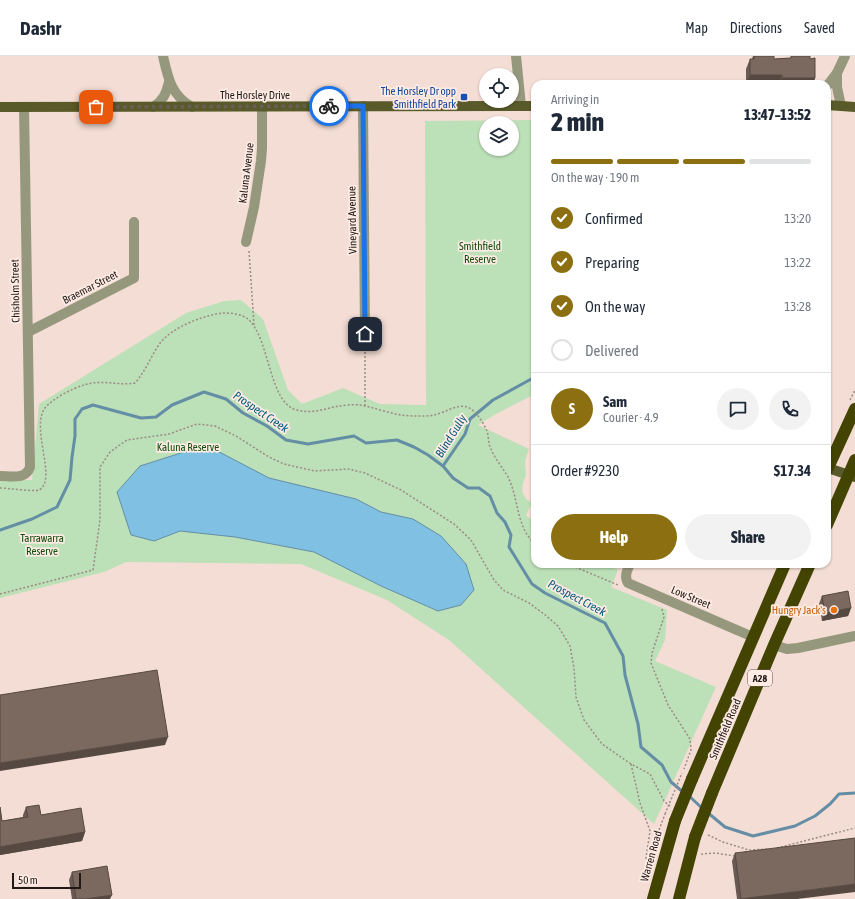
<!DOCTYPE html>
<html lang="en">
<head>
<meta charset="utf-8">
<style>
  :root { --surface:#fff; --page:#f2f2f3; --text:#1f2937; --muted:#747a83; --line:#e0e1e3; --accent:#8b6f10 }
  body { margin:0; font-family:"Asap Condensed",sans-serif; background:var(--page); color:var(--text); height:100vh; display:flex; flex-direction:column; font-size:15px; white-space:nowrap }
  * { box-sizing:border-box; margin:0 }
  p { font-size:13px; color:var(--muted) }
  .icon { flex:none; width:22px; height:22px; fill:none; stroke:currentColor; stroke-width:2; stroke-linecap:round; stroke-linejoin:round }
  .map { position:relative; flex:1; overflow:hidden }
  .details { position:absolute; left:531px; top:24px; width:300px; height:488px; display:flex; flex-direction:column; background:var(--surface); border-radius:12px; box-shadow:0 1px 3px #0004 }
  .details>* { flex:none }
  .controls { position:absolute; left:479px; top:12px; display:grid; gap:8px }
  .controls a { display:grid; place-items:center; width:40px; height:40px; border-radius:50%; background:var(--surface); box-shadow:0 1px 3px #0004; font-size:20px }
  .scale { position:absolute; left:12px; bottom:10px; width:69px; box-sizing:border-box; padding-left:4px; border:2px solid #211916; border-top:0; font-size:11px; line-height:14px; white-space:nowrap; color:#211916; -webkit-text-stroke:3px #feebe4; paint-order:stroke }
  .pin { position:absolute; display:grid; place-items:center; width:34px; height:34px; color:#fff; margin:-17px; border-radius:8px; box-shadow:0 2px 6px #0006 }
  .courier { position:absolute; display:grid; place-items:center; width:40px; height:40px; margin:-20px; border:3px solid #1a73e8; border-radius:50%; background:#fff; color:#222; box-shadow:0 1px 5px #0007 }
  .overview em { font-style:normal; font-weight:800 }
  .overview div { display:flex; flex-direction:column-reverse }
  .overview { display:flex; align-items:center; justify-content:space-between; height:68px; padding:0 20px }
  h1 { font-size:26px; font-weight:800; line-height:30px }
  .bar { display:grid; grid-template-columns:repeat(4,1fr); gap:6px 4px; align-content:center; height:48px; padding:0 20px }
  .bar i { height:5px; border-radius:3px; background:var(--line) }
  .bar .current { background:var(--accent) }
  .bar p { grid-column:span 4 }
  .line { display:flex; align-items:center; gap:10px; padding:0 20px; border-top:1px solid var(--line) }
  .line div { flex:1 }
  .round { display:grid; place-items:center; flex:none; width:42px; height:42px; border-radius:21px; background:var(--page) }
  ol { padding:0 20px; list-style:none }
  li { display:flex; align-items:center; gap:12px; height:44px }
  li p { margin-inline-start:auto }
  li .icon { padding:4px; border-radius:50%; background:var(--accent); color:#fff; stroke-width:4 }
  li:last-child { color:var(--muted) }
  li i { width:22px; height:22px; border:2px solid var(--line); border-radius:50% }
  .primary-button { display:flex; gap:8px; margin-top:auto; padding:8px 20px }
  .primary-button a { flex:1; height:46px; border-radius:24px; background:var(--accent); color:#fff; font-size:16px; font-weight:800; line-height:46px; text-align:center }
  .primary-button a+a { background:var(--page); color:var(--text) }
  header { display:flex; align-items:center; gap:24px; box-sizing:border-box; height:56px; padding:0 20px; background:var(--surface); border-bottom:1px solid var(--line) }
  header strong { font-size:19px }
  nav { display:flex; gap:22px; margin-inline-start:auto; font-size:14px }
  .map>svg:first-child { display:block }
  .green { fill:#bce0b7; fill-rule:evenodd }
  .water { fill:#80c0e2; stroke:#648ea5 }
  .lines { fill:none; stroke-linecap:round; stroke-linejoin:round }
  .stream { stroke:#648ea5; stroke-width:3 }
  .path { stroke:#9c8b84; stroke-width:1.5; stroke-dasharray:2 2; stroke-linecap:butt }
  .minor { stroke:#96987e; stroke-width:10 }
  .major { stroke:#595a2a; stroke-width:10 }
  .highway { stroke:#434401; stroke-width:12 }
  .path-bridge { stroke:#9c8b84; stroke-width:1.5; stroke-dasharray:2 2; stroke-linecap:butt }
  .highway-bridge { stroke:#434401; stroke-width:12 }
  .wall { fill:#6a5952 }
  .shaded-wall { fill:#564942 }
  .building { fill:#7b685f; stroke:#564942 }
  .done { stroke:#6b5e58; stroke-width:4; stroke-dasharray:0 7.2 }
  .route { stroke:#1a73e8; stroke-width:5 }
  .transit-dot { fill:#1a4fb4; stroke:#feebe4; stroke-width:1.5 }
  .food-dot { fill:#e8710a; stroke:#feebe4; stroke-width:1.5 }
  .labels { text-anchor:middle; stroke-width:3.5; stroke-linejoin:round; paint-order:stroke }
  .shield { fill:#feebe4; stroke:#635854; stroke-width:1 }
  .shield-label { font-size:10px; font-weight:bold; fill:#211916 }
  .transit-label { font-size:11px; fill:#164399; stroke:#feebe4; text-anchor:end }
  .street-label { font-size:11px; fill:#211916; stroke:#feebe4 }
  .park-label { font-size:11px; fill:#0f4b0b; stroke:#feebe4 }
  .food-label { font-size:11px; fill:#c56008; stroke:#feebe4; text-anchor:end }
  .water-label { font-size:12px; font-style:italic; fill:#075b7d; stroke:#feebe4 }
</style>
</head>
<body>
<header>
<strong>Dashr</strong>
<nav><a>Map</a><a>Directions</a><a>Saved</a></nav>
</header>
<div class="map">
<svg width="855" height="843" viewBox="0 0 855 843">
  <rect width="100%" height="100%" fill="#f4ddd4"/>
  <!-- green -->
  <path class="green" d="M535 64V338L496 358 478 369 529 393 525 405 526 419 523 427 522 435 526 443 532 447 526 459 535 467V508H604L618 514 611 531 667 554 665 584 655 605 716 631 654 768 449 584 387 544 301 508 126 506 104 516 0 542V423L32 424 39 348 186 257 224 245 241 244 263 263 288 334 302 348 343 332 380 348 426 349 425 65ZM486 67H512V93H486Z"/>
  <!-- water -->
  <polygon class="water" points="206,389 269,422 356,443 381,456 413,463 441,480 466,508 474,534 461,549 438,555 381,530 314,496 235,481 180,475 154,485 131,479 117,436 140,410"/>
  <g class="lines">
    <!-- stream -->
    <g class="stream">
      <polyline points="443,410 465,378 470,363 493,344 535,321"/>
      <polyline points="0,474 32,463 57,451 70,424 72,401 75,380 75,363 82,353 93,349 141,362 156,361 172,349 204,336 226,343 243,357 267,370 286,384 308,388 354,380 366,387 397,384 414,391 428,399 443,410 453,422 468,432 479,432 490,440 497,457 505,466 511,479 509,491 532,528 545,537 605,567 623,600 625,619 638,668 641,691 662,709 671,726 683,736"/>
      <polyline points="688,739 703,753"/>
      <polyline points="707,756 725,771 753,780 795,770 815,760 830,748 839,738 855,737"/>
    </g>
    <!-- path -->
    <g class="path">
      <polyline points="249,195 254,269"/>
      <polyline points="365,288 365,350"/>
      <polyline points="850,344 855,334"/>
      <path d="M0 432C7 432 35 436 39 434 58 424 30 372 45 352 52 343 73 332 84 329 101 323 118 330 135 327 146 315 151 299 161 286 173 271 204 259 223 257 231 257 243 258 249 264 270 284 269 348 297 354 316 359 329 350 348 349 363 347 377 354 392 357 402 360 412 360 422 360 426 360 430 360 434 359 445 357 461 345 471 353 478 358 484 368 487 375 489 381 488 388 491 393 495 403 503 412 508 421 519 443 516 471 535 488"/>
      <polyline points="568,508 618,529"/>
      <polyline points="0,538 93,514 100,464 100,411 110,396 127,384 169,378 197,368 215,370 236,380 269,401 284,408 315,415 348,413 365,417 401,434 454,468 471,484 494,524 503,534 529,547 544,558 558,570 570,590 574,612 576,641 584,664 602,688 631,708 650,718 664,745 670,750"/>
      <polyline points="662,553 664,561 652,597 651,607 668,649 690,683 691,694 684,713"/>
      <polyline points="631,708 640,747 650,775 646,802 648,804"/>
      <polyline points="708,779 723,786 749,794 769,793"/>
      <polyline points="777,792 855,772"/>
      <polyline points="702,799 702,798 715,797 735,800"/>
      <polyline points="648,804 665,758"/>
    </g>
    <!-- minor -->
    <g class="minor">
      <path d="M163 0C168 22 171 39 192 51"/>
      <polyline points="516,0 521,50"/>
      <polyline points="837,17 837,31 841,50"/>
      <polyline points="827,30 837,17 845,0"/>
      <polyline points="363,50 365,278"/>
      <path d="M153 51C163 45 166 38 169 26"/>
      <polyline points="246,186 254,151 261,105 262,92 262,50"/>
      <polyline points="28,276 134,222 134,166"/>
      <path d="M0 420C11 420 26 424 30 411L24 51"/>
      <path d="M630 508C627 515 624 520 628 527L753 581"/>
      <polyline points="774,589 787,593 798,592 855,580"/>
    </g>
    <!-- major -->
    <g class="major">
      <polyline points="827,49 855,51"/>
      <polyline points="0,51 535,50"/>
      <polyline points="828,412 855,421"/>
    </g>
    <!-- highway -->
    <g class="highway">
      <polyline points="827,414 855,353"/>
      <polyline points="827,469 855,404"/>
      <polyline points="692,723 785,508"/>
      <polyline points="712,737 774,589 810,508"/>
      <polyline points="653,843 675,765"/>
      <polyline points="679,843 695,781"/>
    </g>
    <!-- path-bridge -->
    <polyline class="path-bridge" points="665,758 682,717"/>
    <!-- highway-bridge -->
    <g class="highway-bridge">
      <polyline points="675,765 692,723"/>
      <polyline points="695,781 712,737"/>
    </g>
  </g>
  <!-- wall -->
  <g class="wall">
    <polygon points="753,0 774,0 774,3 791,2 791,0 810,3 815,22 813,28 746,28 746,13 750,3 752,3"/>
    <polygon points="822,540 851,552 848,560 822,565 819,548"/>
    <polygon points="0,751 2,765 23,761 23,759 26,751 41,759 85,776 82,785 0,799"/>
    <polygon points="735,797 797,843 737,843 732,805"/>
    <polygon points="72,816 110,843 72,843 69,824"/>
  </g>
  <!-- shaded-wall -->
  <g class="shaded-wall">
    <polygon points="750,19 782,19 779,28 746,28"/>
    <polygon points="782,22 815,22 813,28 780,28"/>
    <polygon points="851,552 848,560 822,565 825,557"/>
    <polygon points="168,681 165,689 0,715 0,707"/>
    <polygon points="85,776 82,785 0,799 0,791"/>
    <polygon points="855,828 855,836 797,843 740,843"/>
    <polygon points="112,839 110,843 86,843"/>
  </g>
  <!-- building -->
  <g class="building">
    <polygon points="754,0 774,0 774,3 791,2 791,0 810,0 810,3 815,2 815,22 782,22 782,19 750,19 750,3 754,3"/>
    <polygon points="848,535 851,552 825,557 822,540"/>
    <polygon points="157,614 168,681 0,707 0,639"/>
    <polygon points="39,749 41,759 81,752 85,776 0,791 0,751 2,765 28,761 26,751"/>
    <polygon points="855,782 855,828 741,843 735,797"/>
    <polygon points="107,810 112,839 86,843 76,843 72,816"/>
  </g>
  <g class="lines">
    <!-- done -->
    <polyline class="done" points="96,51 329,50"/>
    <!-- route -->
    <polyline class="route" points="329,50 363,50 365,278"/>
  </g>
  <!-- markers -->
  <rect class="transit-dot" x="460" y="37" width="8" height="8" rx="2"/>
  <circle class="food-dot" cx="834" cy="554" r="4"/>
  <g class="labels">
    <!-- shield labels -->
    <rect class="shield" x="748" y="614" width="24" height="16" rx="3"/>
    <g class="shield-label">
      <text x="760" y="626">A28</text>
    </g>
    <!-- transit labels -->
    <g class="transit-label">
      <text x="456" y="39">The Horsley Dr opp<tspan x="456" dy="13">Smithfield Park</tspan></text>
    </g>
    <!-- street labels -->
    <g class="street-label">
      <text x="255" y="43">The Horsley Drive</text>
      <text transform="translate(246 117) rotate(-83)" y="4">Kaluna Avenue</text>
      <text transform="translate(352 164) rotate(-91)" y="4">Vineyard Avenue</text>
      <text transform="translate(90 231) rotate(-27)" y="4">Braemar Street</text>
      <text transform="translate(15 235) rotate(-91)" y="4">Chisholm Street</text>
      <text transform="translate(691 541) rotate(23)" y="4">Low Street</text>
      <text transform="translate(725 673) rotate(-67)" y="4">Smithfield Road</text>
      <text transform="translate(651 800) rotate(-74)" y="4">Warren Road</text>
    </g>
    <!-- park labels -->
    <g class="park-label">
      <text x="480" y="194">Smithfield<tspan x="480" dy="13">Reserve</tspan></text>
      <text x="188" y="395">Kaluna Reserve</text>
      <text x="42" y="486">Tarrawarra<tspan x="42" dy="13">Reserve</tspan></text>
    </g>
    <!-- food labels -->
    <g class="food-label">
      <text x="826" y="558">Hungry Jack's</text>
    </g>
    <!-- water labels -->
    <g class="water-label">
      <text transform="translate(261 356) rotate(34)" y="4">Prospect Creek</text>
      <text transform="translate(451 380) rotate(-58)" y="4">Blind Gully</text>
      <text transform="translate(577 542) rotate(28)" y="4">Prospect Creek</text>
    </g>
  </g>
</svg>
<div class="controls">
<a><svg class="icon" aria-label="locate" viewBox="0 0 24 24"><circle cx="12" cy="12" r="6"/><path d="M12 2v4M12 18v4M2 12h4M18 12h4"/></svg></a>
<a><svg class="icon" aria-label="layers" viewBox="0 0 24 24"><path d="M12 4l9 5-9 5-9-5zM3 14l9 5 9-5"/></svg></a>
</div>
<div class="scale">50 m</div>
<div class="pin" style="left:96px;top:51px;background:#ea580c"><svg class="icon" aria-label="bag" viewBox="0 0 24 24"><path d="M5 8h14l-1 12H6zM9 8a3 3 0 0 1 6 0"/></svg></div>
<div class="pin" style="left:365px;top:278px;background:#1f2937"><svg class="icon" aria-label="home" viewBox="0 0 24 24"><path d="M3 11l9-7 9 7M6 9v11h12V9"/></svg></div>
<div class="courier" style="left:329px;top:50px"><svg class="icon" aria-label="bike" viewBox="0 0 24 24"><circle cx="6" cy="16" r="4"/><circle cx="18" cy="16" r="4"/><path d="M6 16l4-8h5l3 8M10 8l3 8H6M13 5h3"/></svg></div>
<section class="details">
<div class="overview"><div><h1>2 min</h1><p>Arriving in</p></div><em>13:47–13:52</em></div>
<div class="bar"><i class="current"></i><i class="current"></i><i class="current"></i><i></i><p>On the way · 190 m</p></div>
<ol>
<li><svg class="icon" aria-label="check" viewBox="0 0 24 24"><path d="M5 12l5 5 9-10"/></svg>Confirmed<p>13:20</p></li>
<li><svg class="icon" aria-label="check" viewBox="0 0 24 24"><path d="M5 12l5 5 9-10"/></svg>Preparing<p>13:22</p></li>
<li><svg class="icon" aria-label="check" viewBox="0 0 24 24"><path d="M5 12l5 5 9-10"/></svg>On the way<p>13:28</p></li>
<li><i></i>Delivered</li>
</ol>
<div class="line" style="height:72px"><b class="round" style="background:var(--accent);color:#fff">S</b><div><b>Sam</b><p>Courier · 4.9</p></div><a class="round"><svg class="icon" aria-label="chat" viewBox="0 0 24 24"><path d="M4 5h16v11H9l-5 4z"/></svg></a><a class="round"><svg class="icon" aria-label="phone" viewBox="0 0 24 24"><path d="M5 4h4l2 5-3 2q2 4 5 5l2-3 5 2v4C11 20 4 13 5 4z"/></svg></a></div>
<div class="line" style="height:52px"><div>Order #9230</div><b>$17.34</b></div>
<div class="primary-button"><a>Help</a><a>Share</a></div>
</section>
</div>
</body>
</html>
